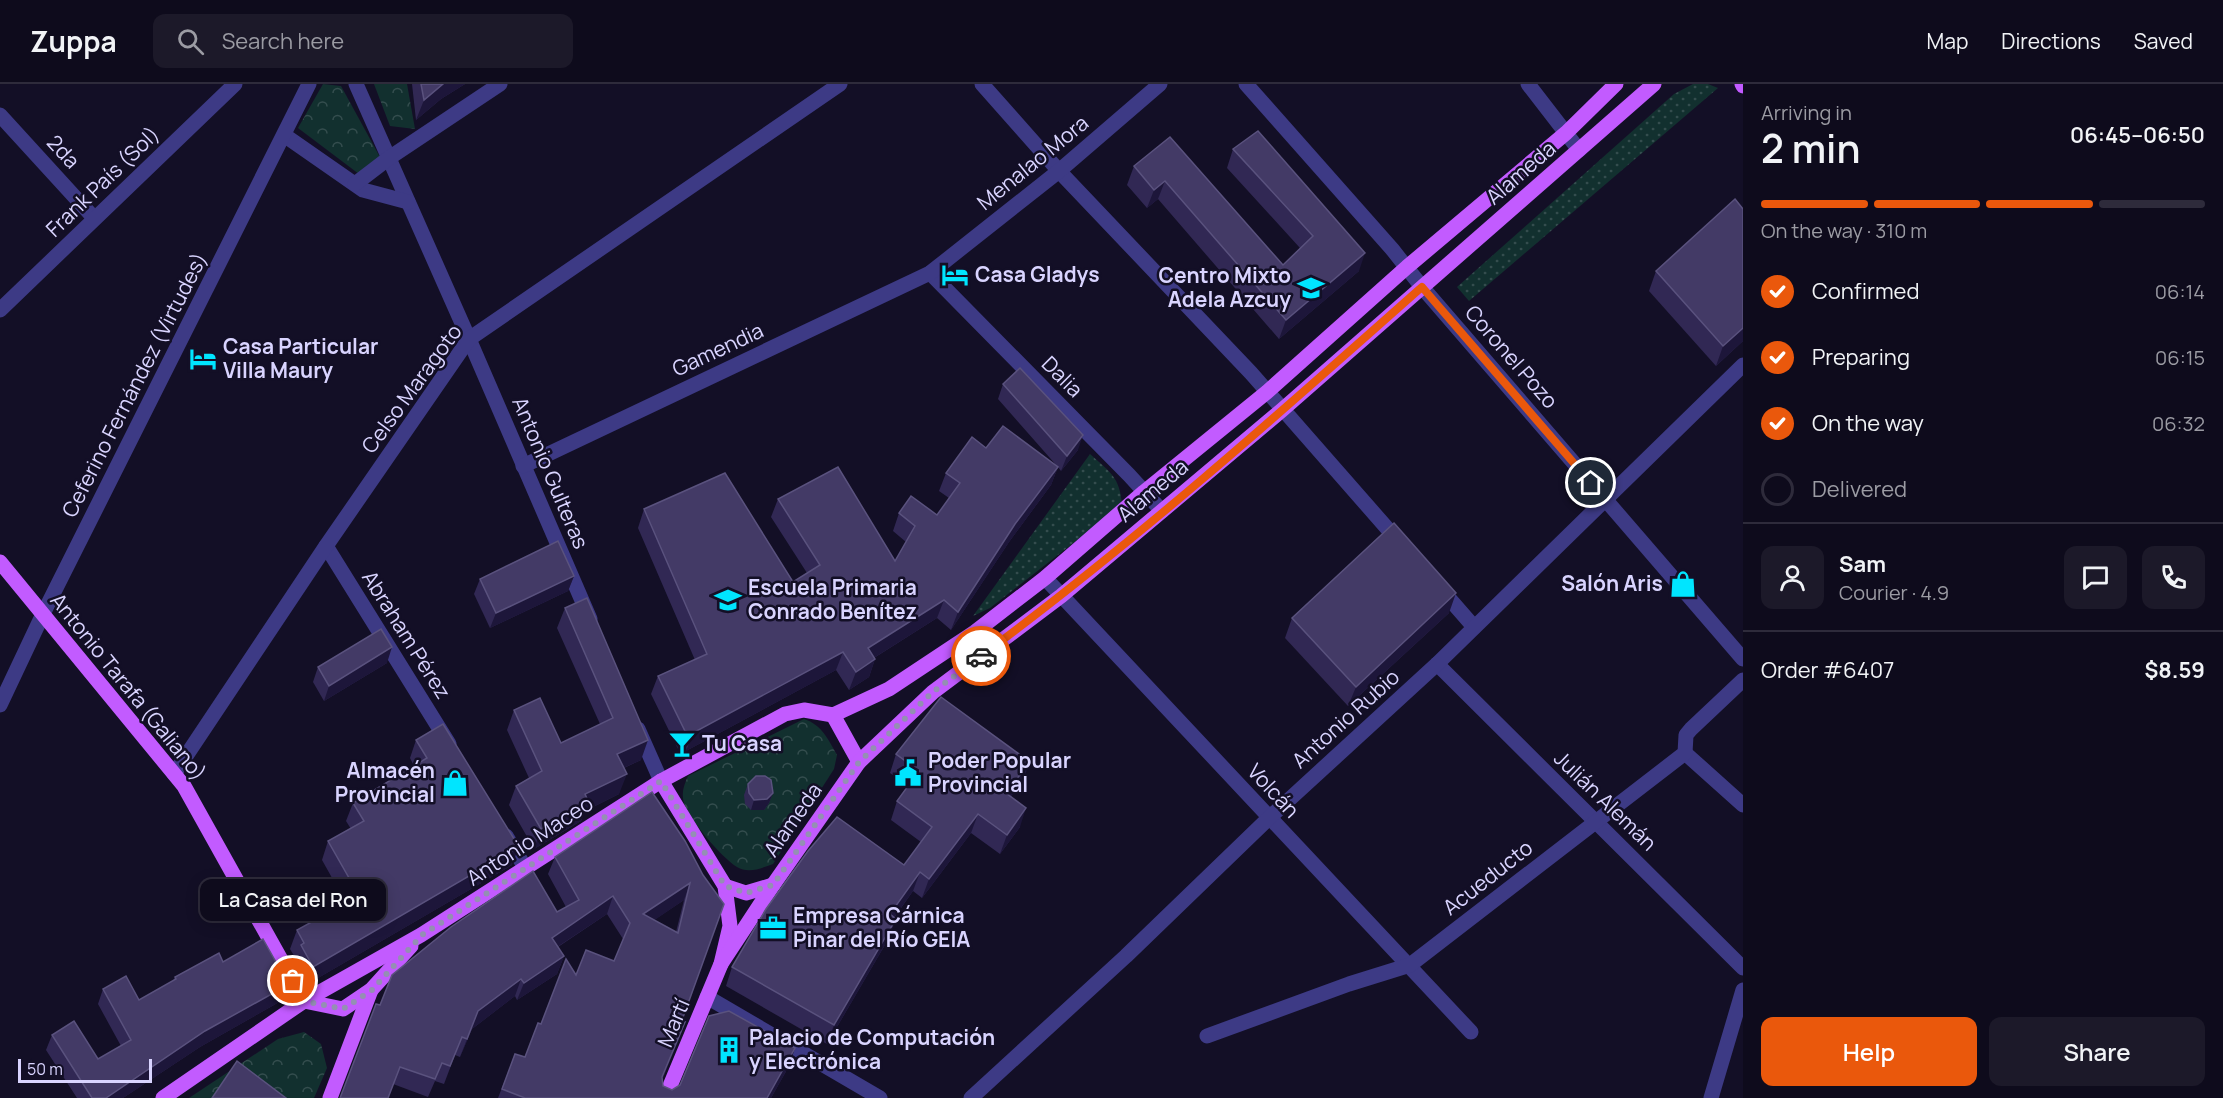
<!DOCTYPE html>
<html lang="en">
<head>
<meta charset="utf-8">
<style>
  :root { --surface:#0e0b1c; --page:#1c1929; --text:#f1f3f6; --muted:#9b9ba3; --line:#2e2b3b; --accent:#ea580c }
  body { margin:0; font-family:Manrope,sans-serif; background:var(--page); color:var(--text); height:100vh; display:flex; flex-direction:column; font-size:22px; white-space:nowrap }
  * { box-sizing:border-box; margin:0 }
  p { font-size:20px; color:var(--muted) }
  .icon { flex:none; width:33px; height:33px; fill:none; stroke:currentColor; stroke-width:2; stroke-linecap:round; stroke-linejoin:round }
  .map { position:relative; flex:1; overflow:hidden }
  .panel { display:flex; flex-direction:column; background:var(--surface); width:480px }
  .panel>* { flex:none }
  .scale { position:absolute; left:18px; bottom:15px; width:134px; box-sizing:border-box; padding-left:6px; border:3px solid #d9d4ff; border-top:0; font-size:16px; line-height:21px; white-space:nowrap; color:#d9d4ff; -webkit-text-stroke:4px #130f26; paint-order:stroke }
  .pin { position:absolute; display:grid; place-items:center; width:51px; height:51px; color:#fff; margin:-26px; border:3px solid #fff; border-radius:50%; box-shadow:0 2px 6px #0007 }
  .courier { position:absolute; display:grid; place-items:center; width:60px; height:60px; margin:-30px; border:4px solid #ea580c; border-radius:50%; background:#fff; color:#222; box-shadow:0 2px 8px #0007 }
  .bubble { position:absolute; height:42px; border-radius:12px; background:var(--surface); box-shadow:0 3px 15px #0003,0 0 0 2px var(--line); font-size:20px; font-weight:600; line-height:42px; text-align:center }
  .head em { font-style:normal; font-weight:600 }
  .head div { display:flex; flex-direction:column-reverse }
  .head { display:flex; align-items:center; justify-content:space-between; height:102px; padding:0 18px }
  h1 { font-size:39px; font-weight:600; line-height:45px }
  .bar { display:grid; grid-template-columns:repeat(4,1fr); gap:9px 6px; align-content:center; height:72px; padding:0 18px }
  .bar i { height:8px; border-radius:4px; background:var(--line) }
  .bar .selected { background:var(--accent) }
  .bar p { grid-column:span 4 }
  .line { display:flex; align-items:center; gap:15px; padding:0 18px; border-top:2px solid var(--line) }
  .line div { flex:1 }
  .round { display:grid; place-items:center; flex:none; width:63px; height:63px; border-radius:12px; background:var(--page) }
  ol { padding:0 18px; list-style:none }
  li { display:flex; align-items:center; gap:18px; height:66px }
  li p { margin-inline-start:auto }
  li .icon { padding:6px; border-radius:50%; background:var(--accent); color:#fff; stroke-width:4 }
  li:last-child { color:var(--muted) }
  li i { width:33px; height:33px; border:3px solid var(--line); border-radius:50% }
  .action { display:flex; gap:12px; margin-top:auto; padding:12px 18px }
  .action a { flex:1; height:69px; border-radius:12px; background:var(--accent); color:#fff; font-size:24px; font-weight:600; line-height:69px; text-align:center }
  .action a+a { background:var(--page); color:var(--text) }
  header { display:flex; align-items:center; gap:36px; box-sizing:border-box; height:84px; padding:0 30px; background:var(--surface); border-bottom:2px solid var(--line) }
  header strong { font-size:28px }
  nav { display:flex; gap:33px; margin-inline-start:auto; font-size:21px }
  .search { width:420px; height:54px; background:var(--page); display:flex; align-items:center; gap:15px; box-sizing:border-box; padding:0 21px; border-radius:12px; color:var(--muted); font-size:22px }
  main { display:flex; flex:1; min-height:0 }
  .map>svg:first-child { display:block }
  .grass { fill:url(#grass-dots) }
  .park { fill:url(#park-crowns) }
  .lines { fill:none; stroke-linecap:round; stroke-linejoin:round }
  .minor { stroke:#3d3a85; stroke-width:15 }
  .major { stroke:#c25bff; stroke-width:15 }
  .wall { fill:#312854; fill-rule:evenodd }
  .shaded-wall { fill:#1d163a }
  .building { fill:#433a66; stroke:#5a527e; stroke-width:1.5; fill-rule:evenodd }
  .done { stroke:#948fb3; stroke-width:6; stroke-dasharray:0 10.8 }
  .route { stroke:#ea580c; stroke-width:8 }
  .labels { text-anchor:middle; stroke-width:5; stroke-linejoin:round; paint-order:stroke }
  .street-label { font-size:21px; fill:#d9d4ff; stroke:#130f26 }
  .poi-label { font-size:21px; font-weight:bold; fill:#d9d4ff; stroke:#130f26; text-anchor:start }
</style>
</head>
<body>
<header>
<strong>Zuppa</strong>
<div class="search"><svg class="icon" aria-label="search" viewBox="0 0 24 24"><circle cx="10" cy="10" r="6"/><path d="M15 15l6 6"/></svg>Search here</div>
<nav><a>Map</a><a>Directions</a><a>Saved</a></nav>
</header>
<main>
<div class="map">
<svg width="1743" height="1014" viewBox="0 0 1743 1014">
  <defs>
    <pattern id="grass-dots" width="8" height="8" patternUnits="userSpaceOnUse" patternTransform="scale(1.5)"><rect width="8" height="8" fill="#12302f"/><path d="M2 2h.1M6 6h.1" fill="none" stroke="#344d4e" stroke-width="1.8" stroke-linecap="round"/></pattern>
    <pattern id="park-crowns" width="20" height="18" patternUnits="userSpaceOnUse" patternTransform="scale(1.5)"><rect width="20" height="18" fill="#12302f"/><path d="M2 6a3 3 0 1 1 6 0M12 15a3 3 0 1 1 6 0" fill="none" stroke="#344d4e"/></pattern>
  </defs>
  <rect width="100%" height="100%" fill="#130f26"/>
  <!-- grass -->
  <g class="grass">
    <polygon points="1693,0 1708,0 1718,4 1469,217 1457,203 1674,10"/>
    <path d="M1090 370C1110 388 1120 393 1122 421L990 524 973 532Z"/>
  </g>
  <!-- park -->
  <g class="park">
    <polygon points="323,0 341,2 381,75 359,90 298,44"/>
    <polygon points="374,0 407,0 415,45 390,42"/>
    <path d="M804 635C822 641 828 655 837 671L834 685 773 780C761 784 749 790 737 783 722 774 689 735 684 719 681 709 684 701 688 692Z"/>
    <polygon points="304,948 321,960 327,984 314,1014 189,1014 278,955"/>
  </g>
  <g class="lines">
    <!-- minor -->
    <g class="minor">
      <polyline points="356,0 469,255 590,535"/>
      <polyline points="982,0 1059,87 1251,289 1400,459"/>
      <polyline points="1246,0 1392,165 1422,203 1743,575"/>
      <polyline points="1528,0 1579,66"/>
      <polyline points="0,31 94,134"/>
      <polyline points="284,51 363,106 408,118"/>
      <polyline points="355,100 389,74 500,0"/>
      <polyline points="930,189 1129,391 1162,427"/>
      <polyline points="0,226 235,0"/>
      <polyline points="523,382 930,189 1059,87 1160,0"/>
      <polyline points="326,462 449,660"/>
      <polyline points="1045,494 1471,948"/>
      <polyline points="1440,504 1474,543"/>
      <polyline points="1437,580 1743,884"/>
      <polyline points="0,621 43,530 309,0"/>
      <polyline points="638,645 661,697"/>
      <polyline points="1685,669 1743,721"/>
      <polyline points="174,690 326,462 469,255 840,0"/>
      <polyline points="506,752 526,785"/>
      <polyline points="707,913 880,1014"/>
      <polyline points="1207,952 1349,900 1410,881 1685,669 1686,651 1691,645 1743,596"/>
      <polyline points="971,1014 1126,872 1269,734 1437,580 1743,281"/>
      <polyline points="1711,1014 1743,906"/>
    </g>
    <!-- major -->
    <g class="major">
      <polyline points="1742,0 1743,2"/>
      <polyline points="0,478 184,702 304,917"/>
      <polyline points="833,631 859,678"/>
      <polyline points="661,697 725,802 730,842 721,880 665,1014"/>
      <polyline points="725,802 746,809 773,801"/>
      <polyline points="721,880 773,801 859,678 933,608 1061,512 1282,326 1654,0"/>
      <polyline points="304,917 343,925 371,906 411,862"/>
      <polyline points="163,1014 304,917 421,851 661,697 785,630 804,626 833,631 889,605 975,548 1045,494 1144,408 1267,308 1407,183 1566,49 1616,0"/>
      <polyline points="330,1014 371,906"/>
    </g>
  </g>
  <!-- wall -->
  <g class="wall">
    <polygon points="412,0 465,0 441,15 416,36"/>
    <polygon points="1170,53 1283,181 1300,164 1227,84 1233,65 1359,187 1279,255 1158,115 1147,124 1127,101 1134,82"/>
    <polygon points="1743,125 1743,257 1716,282 1649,207 1656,187"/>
    <polygon points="1003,300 1078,366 1061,387 1058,383 1051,401 1009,458 951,546 937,534 874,574 875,575 869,593 849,606 836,586 686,667 678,665 651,610 658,592 695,576 638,444 644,425 793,498 807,489 771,433 778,415 895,477 906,458 893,447 899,429 937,431 949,414 939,407 946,389 986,364 1057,382 998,315"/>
    <polygon points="574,492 568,507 490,544 474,510 480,495"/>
    <polygon points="565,524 641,676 624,684 619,710 585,727 581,737 534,765 509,721 516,702 529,694 507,646 514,626 561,659 600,640 557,544"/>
    <polygon points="1449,529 1348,622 1285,554 1292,534"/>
    <polygon points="387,579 324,617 313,598 318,583"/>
    <polygon points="416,656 512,781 306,901 294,879 296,875 290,865 297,846 316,836 312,828 319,810 336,801 322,776 328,757 351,745 346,737 353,719 414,682 410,674"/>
    <polygon points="896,670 1023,696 1011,712 1020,743 1000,770 971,749 922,814 913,807 894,834 889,854 827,960 726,902 732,883 904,781 921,758 891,736 897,717 908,702 890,689"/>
    <polygon points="748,700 773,709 769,719 764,726 751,726 745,720 744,711"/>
    <path d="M555 773 703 791 681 939 685 938 663 994V1002L672 1006 795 964 789 982 771 1014H498L515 970 525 973 541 940 576 891 614 877 623 855 607 830 558 863 564 872 557 890 517 916 515 912 472 945 460 973 455 971 444 1000 435 997 428 1013 393 1000 380 921 566 823 548 790ZM684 816 676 848 654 836Z"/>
    <polygon points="223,878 286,902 281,917 200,963 123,1014 77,1014 46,966 52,951 98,975 121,962 98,920 103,905 139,916 173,897 175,893"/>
  </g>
  <!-- shaded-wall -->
  <g class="shaded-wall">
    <polygon points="443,0 465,0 441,15 416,36 424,16"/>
    <polygon points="1165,97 1158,115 1147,124 1154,106"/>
    <polygon points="1365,169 1359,187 1279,255 1286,236"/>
    <polygon points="1743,244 1743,257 1716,282 1723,262"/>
    <polygon points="1083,351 1078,366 1061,387 1067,372"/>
    <polygon points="1058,383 1051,401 1009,458 951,546 958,528 1015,440"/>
    <polygon points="574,492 568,507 490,544 496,529"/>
    <polygon points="1456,509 1449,529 1348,622 1356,603"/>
    <polygon points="944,516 937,534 861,582 868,564"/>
    <polygon points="392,563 387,579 324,617 329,602"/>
    <polygon points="843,568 836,586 686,667 693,649"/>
    <polygon points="875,575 869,593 849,606 856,588"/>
    <polygon points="648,656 641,676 610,690 617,670"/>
    <polygon points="1030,678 1023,696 1000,728 1006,709"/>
    <polygon points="627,690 619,710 585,727 581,737 534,765 541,745 585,710"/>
    <polygon points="773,709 769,719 764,726 751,726 754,716"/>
    <polygon points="1026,724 1020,743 1000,770 1007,751"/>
    <polygon points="978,730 971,749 922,814 929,795"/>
    <polygon points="519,763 512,781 306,901 313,883"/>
    <polygon points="920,788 913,807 883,849 890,830"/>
    <polygon points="690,799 684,816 637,848 643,830"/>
    <polygon points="613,812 607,830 545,871 552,854"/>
    <polygon points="896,835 889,854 827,960 834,941"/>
    <polygon points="564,872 557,890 517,916 524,899"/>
    <polygon points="521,895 515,912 472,945 460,973 478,927"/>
    <polygon points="286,902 281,917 200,963 123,1014 106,1014 205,947"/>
    <polygon points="685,938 679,956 656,1010 662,993"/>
    <polygon points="795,964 789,982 771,1014 767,1014"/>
  </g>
  <!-- building -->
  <g class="building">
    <polygon points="421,0 443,0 424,16"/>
    <polygon points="1258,47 1365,169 1286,236 1165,97 1154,106 1134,82 1170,53 1283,181 1313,152 1233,65"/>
    <polygon points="1735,115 1743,125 1743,244 1723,262 1656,187"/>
    <polygon points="1020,284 1083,351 1067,372 1003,300"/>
    <polygon points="1003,342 1058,383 1015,440 958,528 944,516 868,564 875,575 856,588 843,568 693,649 685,647 658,592 707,570 644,425 725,389 793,498 820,481 778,415 838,383 895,477 915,442 899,429 911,412 937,431 960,399 946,389 972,353 986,364"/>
    <polygon points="1394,439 1456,509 1356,603 1292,534"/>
    <polygon points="558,457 574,492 496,529 480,495"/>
    <polygon points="587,514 648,656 617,670 627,690 585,710 588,717 541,745 516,702 542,687 514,626 540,614 561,659 613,634 565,524"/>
    <polygon points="381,545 392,563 329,602 318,583"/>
    <polygon points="941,613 1030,678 1006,709 1026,724 1007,751 978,730 929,795 920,788 890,830 896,835 834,941 732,883 766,825 808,767 837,733 904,781 932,743 897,717 919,687 896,670"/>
    <polygon points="443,640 519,763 313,883 301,861 304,859 297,846 328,829 319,810 349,794 328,757 364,737 353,719 427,674 416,656"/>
    <polygon points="756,692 765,692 771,696 773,709 767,715 754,716 749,709 748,700"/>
    <path d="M652 708 685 757 703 791 724 820 681 939 685 938 662 993 663 1002 672 1006 680 1001 709 932 729 927 795 964 767 1014H525L502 1005 515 970 525 973 538 939 541 940 566 875 576 891 586 866 614 877 630 839 613 812 552 854 564 872 524 899 521 895 478 927 467 955 462 953 450 982 442 979 435 995 400 983 388 1014H340L376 920 380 921 392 891 451 843 533 787 557 828 579 816 555 773ZM690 799 678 849 643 830Z"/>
    <polygon points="263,855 286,896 286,902 205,947 106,1014 92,1014 52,951 74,937 98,975 131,956 103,905 126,892 139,916 176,895 175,893 219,869 223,878"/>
    <polygon points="237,977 286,1014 212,1014"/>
  </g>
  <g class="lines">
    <!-- done -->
    <polyline class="done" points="293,897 304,917 343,925 372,906 422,851 661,697 725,802 746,809 773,801 859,678 933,608 981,572"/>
    <!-- route -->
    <path class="route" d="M981 572C1135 458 1279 330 1422 203L1591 399"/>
  </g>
  <!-- icons -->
  <defs>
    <symbol id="hotel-bare" viewBox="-9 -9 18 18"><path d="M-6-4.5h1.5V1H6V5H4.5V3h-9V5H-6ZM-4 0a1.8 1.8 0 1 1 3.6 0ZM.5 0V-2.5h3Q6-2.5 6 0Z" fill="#00e5ff" stroke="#130f26" stroke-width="2.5" paint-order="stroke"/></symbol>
    <symbol id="school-bare" viewBox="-9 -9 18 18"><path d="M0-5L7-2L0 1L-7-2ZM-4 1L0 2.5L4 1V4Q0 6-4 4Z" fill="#00e5ff" stroke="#130f26" stroke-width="2.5" paint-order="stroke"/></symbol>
    <symbol id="shop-bare" viewBox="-9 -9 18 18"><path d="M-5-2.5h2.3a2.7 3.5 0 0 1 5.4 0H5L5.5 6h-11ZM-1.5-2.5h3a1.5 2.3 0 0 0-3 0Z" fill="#00e5ff" stroke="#130f26" stroke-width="2.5" paint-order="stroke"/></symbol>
    <symbol id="bar-bare" viewBox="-9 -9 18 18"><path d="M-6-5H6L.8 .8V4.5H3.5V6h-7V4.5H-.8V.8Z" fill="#00e5ff" stroke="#130f26" stroke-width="2.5" paint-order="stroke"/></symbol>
    <symbol id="civic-bare" viewBox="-9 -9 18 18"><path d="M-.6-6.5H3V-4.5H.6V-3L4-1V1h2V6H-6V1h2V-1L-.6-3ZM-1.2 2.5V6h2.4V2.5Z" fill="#00e5ff" stroke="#130f26" stroke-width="2.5" paint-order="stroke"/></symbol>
    <symbol id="office-bare" viewBox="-9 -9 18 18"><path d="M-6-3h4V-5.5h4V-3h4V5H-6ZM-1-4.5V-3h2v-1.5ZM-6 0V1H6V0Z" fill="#00e5ff" stroke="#130f26" stroke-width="2.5" paint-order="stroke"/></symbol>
    <symbol id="building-bare" viewBox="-9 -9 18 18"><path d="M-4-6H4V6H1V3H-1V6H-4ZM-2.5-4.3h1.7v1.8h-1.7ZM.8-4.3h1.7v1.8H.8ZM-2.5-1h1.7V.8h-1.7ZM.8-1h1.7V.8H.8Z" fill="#00e5ff" stroke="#130f26" stroke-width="2.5" paint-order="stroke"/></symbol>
  </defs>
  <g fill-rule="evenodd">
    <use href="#hotel-bare" x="936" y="172" width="38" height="38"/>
    <use href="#school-bare" x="1292" y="185" width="38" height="38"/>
    <use href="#hotel-bare" x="184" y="256" width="38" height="38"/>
    <use href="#shop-bare" x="1664" y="481" width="38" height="38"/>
    <use href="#school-bare" x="709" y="497" width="38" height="38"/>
    <use href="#bar-bare" x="663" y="641" width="38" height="38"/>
    <use href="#civic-bare" x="889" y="670" width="38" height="38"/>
    <use href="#shop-bare" x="436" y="680" width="38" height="38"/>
    <use href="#office-bare" x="754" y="825" width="38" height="38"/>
    <use href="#building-bare" x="710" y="947" width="38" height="38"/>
  </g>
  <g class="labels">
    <!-- street labels -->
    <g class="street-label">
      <text transform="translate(63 68) rotate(47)" y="7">2da</text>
      <text transform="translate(1033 79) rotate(-39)" y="7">Menalao Mora</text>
      <text transform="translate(1521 89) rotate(-41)" y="7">Alameda</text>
      <text transform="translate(103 98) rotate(-44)" y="7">Frank País (Sol)</text>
      <text transform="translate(718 266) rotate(-25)" y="7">Gamendia</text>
      <text transform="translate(1511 273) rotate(49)" y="7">Coronel Pozo</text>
      <text transform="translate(1062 293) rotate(45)" y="7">Dalia</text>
      <text transform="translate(135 301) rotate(-63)" y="7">Ceferino Fernández (Virtudes)</text>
      <text transform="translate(412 305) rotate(-54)" y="7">Celso Maragoto</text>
      <text transform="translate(550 389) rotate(67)" y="7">Antonio Gulteras</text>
      <text transform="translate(1153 407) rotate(-40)" y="7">Alameda</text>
      <text transform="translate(406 551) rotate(58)" y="7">Abraham Pérez</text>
      <text transform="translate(128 603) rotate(51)" y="7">Antonio Tarafa (Galiano)</text>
      <text transform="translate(1346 635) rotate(-42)" y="7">Antonio Rubio</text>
      <text transform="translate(1273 707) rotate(47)" y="7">Volcán</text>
      <text transform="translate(1605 717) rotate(44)" y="7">Julián Alemán</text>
      <text transform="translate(793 736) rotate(-55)" y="7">Alameda</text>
      <text transform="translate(530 757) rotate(-33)" y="7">Antonio Maceo</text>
      <text transform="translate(1488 794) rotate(-38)" y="7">Acueducto</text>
      <text transform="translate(674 939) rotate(-67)" y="7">Martí</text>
    </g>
    <!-- poi labels -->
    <g class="poi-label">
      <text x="975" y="198">Casa Gladys</text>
      <text x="1291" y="199" text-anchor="end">Centro Mixto<tspan x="1291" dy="24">Adela Azcuy</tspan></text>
      <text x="223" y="270">Casa Particular<tspan x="223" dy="24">Villa Maury</tspan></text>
      <text x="1663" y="507" text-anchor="end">Salón Aris</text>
      <text x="748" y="511">Escuela Primaria<tspan x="748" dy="24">Conrado Benítez</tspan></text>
      <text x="702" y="667">Tu Casa</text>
      <text x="928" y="684">Poder Popular<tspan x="928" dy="24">Provincial</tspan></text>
      <text x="435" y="694" text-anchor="end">Almacén<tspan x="435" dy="24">Provincial</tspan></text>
      <text x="793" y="839">Empresa Cárnica<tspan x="793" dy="24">Pinar del Río GEIA</tspan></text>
      <text x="749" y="961">Palacio de Computación<tspan x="749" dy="24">y Electrónica</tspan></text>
    </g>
  </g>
</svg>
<div class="scale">50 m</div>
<div class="pin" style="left:293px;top:897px;background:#ea580c"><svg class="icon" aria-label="bag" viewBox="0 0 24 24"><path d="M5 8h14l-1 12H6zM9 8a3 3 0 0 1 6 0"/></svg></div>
<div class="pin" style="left:1591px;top:399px;background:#1f2937"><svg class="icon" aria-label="home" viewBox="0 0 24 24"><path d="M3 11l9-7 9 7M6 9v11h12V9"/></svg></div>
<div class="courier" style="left:981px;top:572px"><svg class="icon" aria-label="car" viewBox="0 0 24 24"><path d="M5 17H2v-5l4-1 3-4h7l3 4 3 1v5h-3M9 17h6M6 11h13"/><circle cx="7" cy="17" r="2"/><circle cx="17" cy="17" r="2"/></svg></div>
<div class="bubble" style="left:200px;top:795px;width:186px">La Casa del Ron</div>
</div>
<section class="panel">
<div class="head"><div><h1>2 min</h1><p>Arriving in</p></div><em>06:45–06:50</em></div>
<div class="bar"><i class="selected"></i><i class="selected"></i><i class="selected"></i><i></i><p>On the way · 310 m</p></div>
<ol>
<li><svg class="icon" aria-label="check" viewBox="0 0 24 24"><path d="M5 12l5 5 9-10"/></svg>Confirmed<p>06:14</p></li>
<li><svg class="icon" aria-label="check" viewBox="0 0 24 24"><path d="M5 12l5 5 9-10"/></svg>Preparing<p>06:15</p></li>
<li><svg class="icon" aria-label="check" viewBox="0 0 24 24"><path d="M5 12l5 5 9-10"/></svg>On the way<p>06:32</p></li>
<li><i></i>Delivered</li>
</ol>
<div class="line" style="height:108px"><a class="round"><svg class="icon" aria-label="person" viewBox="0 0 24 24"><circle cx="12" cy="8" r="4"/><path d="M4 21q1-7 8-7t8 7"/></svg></a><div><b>Sam</b><p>Courier · 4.9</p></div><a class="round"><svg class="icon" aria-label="chat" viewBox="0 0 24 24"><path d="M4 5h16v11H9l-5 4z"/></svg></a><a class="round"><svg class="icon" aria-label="phone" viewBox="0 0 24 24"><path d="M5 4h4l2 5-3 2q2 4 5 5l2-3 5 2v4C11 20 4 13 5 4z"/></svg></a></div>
<div class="line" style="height:78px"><div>Order #6407</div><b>$8.59</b></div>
<div class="action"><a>Help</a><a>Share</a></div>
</section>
</main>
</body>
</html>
